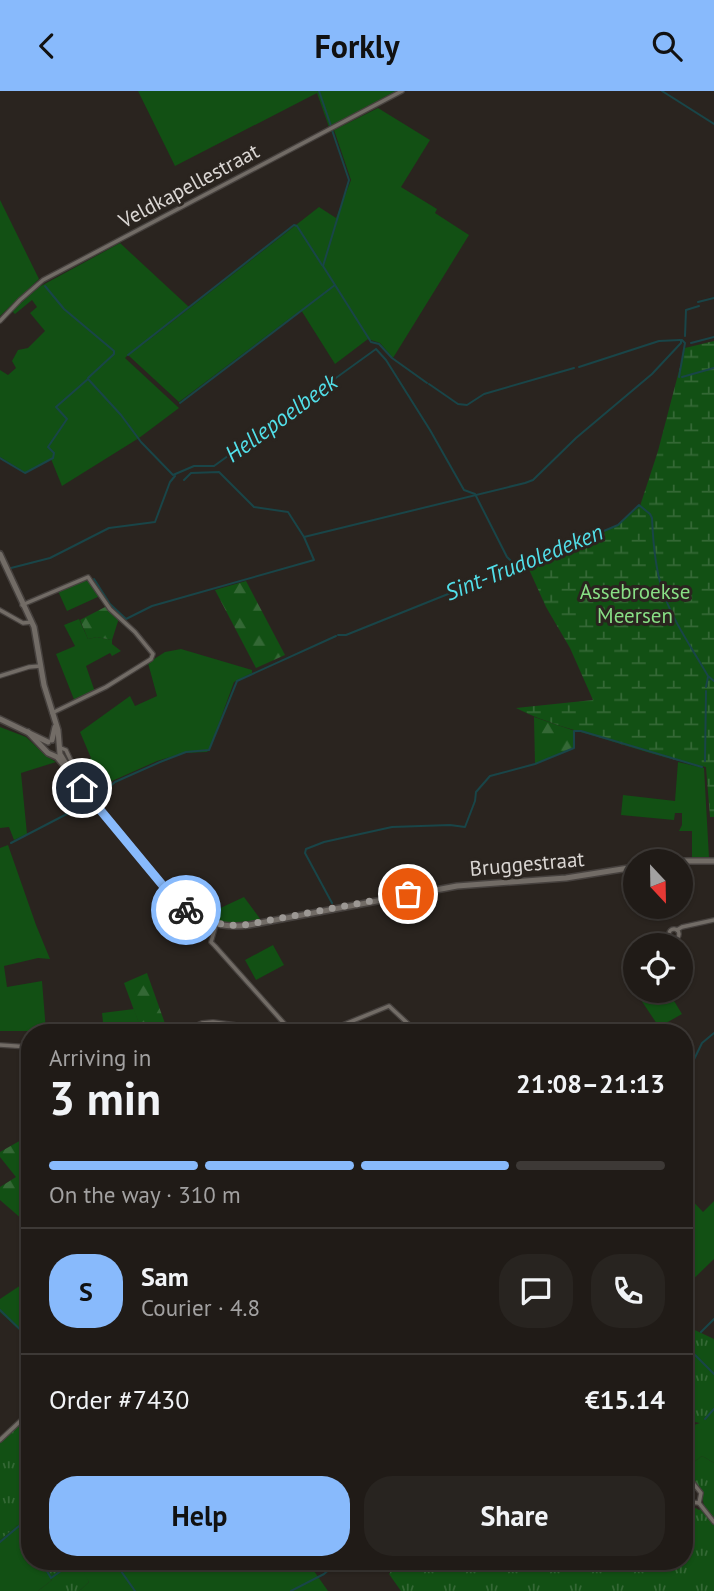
<!DOCTYPE html>
<html lang="en">
<head>
<meta charset="utf-8">
<style>
  :root { --surface:#201b17; --page:#282420; --text:#f1f3f6; --muted:#a2a1a1; --line:#3d3936; --accent:#88bafc }
  body { margin:0; font-family:"PT Sans",sans-serif; background:var(--page); color:var(--text); height:100vh; display:flex; flex-direction:column; font-size:26px; white-space:nowrap }
  * { box-sizing:border-box; margin:0 }
  p { font-size:23px; color:var(--muted) }
  .icon { flex:none; width:38px; height:38px; fill:none; stroke:currentColor; stroke-width:2; stroke-linecap:round; stroke-linejoin:round }
  .map { position:relative; flex:1; overflow:hidden }
  .panel { position:absolute; left:21px; top:933px; width:672px; height:546px; display:flex; flex-direction:column; background:var(--surface); border-radius:28px; box-shadow:0 2px 5px #0004,0 0 0 2px var(--line) }
  .panel>* { flex:none }
  .needle { width:46px; rotate:158deg }
  .buttons { position:absolute; left:623px; top:758px; display:grid; gap:14px }
  .buttons a { display:grid; place-items:center; width:70px; height:70px; border-radius:50%; background:var(--surface); box-shadow:0 2px 5px #0004,0 0 0 2px var(--line); font-size:35px }
  .pin { position:absolute; display:grid; place-items:center; width:60px; height:60px; color:#fff; margin:-30px; border:4px solid #fff; border-radius:50%; box-shadow:0 2px 7px #0007 }
  .courier { position:absolute; display:grid; place-items:center; width:70px; height:70px; margin:-35px; border:5px solid #88bafc; border-radius:50%; background:#fff; color:#222; box-shadow:0 2px 9px #0007 }
  .head em { font-style:normal; font-weight:600 }
  .head div { display:flex; flex-direction:column-reverse }
  .head { display:flex; align-items:center; justify-content:space-between; height:119px; padding:0 28px }
  h1 { font-size:46px; font-weight:600; line-height:52px }
  .bar { display:grid; grid-template-columns:repeat(4,1fr); gap:10px 7px; align-content:center; height:84px; padding:0 28px }
  .bar i { height:9px; border-radius:5px; background:var(--line) }
  .bar .selected { background:var(--accent) }
  .bar p { grid-column:span 4 }
  .line { display:flex; align-items:center; gap:18px; padding:0 28px; border-top:2px solid var(--line) }
  .line div { flex:1 }
  .round { display:grid; place-items:center; flex:none; width:74px; height:74px; border-radius:28px; background:var(--page) }
  .button { display:flex; gap:14px; margin-top:auto; padding:14px 28px }
  .button a { flex:1; height:80px; border-radius:28px; background:var(--accent); color:#111; font-size:28px; font-weight:600; line-height:80px; text-align:center }
  .button a+a { background:var(--page); color:var(--text) }
  header { display:flex; justify-content:space-between; align-items:center; height:91px; padding:0 28px; background:var(--accent); color:#111; font-size:32px; font-weight:600 }
  .map>svg:first-child { display:block }
  .grass { fill:#125014 }
  .forest { fill:url(#forest-firs) }
  .wetland { fill:url(#wetland-marsh) }
  .park { fill:url(#park-tufts) }
  .lines { fill:none; stroke-linecap:round; stroke-linejoin:round }
  .stream { stroke:#194548; stroke-width:2 }
  .street-casing { stroke:#46413e; stroke-width:6 }
  .secondary-casing { stroke:#46413e; stroke-width:8 }
  .street { stroke:#726c66; stroke-width:3.5 }
  .secondary { stroke:#726c66; stroke-width:5 }
  .done { stroke:#9c9894; stroke-width:7; stroke-dasharray:0 12.6 }
  .route { stroke:#88bafc; stroke-width:9 }
  .labels { text-anchor:middle; stroke-width:6; stroke-linejoin:round; paint-order:stroke }
  .street-label { font-size:21px; fill:#dad6d3; stroke:#2a241f }
  .park-label { font-size:21px; fill:#88df85; stroke:#2a241f }
  .water-label { font-size:23px; font-style:italic; fill:#52dfe9; stroke:#2a241f }
</style>
</head>
<body>
<header><svg class="icon" aria-label="back" viewBox="0 0 24 24"><path d="M15 5l-7 7 7 7"/></svg>Forkly<svg class="icon" aria-label="search" viewBox="0 0 24 24"><circle cx="10" cy="10" r="6"/><path d="M15 15l6 6"/></svg></header>
<div class="map">
<svg width="714" height="1500" viewBox="0 0 714 1500">
  <defs>
    <pattern id="forest-firs" width="22" height="20" patternUnits="userSpaceOnUse" patternTransform="scale(1.75)"><rect width="22" height="20" fill="#125014"/><path d="M5 1l3.5 6h-7zM16 11l3.5 6h-7z" fill="#346835"/></pattern>
    <pattern id="wetland-marsh" width="20" height="14" patternUnits="userSpaceOnUse" patternTransform="scale(1.75)"><rect width="20" height="14" fill="#125014"/><path d="M1 5h8M5 5V1M11 12h8M15 12V8" fill="none" stroke="#346835"/></pattern>
    <pattern id="park-tufts" width="24" height="20" patternUnits="userSpaceOnUse" patternTransform="scale(1.75)"><rect width="24" height="20" fill="#125014"/><path d="M3 7l-1-3M5 7V3M7 7l1-3M15 17l-1-3M17 17v-4M19 17l1-3" fill="none" stroke="#346835"/></pattern>
  </defs>
  <rect width="100%" height="100%" fill="#2a241f"/>
  <!-- grass -->
  <g class="grass">
    <polygon points="138,0 397,0 329,36 317,2 175,75"/>
    <polygon points="378,17 430,49 401,96 437,118 435,122 469,144 393,267 380,252 368,248 335,273 301,219 179,311 128,264 125,267 179,317 139,347 62,395 51,368 26,382 0,366 0,279 8,284 16,277 12,270 18,259 28,257 45,240 30,222 37,216 32,209 15,223 12,220 39,196 120,152 189,216 141,255 319,116 336,127 351,89 334,39"/>
    <polygon points="0,109 39,188 0,225"/>
    <polygon points="88,488 100,505 67,520 58,500"/>
    <polygon points="79,528 88,548 97,546 112,549 112,553 121,560 112,565 110,562 86,575 95,601 75,611 56,563 75,555 64,534"/>
    <polygon points="181,558 252,579 252,582 234,591 210,657 207,661 184,662 157,670 112,690 94,708 86,697 76,674 91,667 80,641 130,605 135,615 157,605 148,572 165,561"/>
    <polygon points="0,636 26,646 46,665 56,671 21,682 27,743 14,749 9,736 0,737"/>
    <polygon points="678,671 704,677 709,767 692,766 692,740 679,740 682,734 682,722 675,722 674,729 621,724 623,704 675,710"/>
    <polygon points="8,754 36,834 50,868 38,867 4,875 7,896 42,890 46,940 0,940 0,757"/>
    <polygon points="244,806 261,829 229,832 201,826"/>
    <polygon points="273,854 284,874 256,889 245,869"/>
    <polygon points="635,900 668,900 682,923 659,936"/>
    <polygon points="134,918 142,941 104,941 102,922"/>
    <polygon points="684,1101 703,1121 714,1110 714,1168 684,1197"/>
    <polygon points="30,1188 30,1249 0,1221 0,1208"/>
    <polygon points="702,1338 707,1338 714,1356 714,1372 702,1365 694,1371 686,1361 684,1362 684,1343"/>
    <polygon points="17,1434 30,1454 30,1470 40,1470 52,1489 38,1500 0,1500 0,1449"/>
    <polygon points="98,1470 307,1470 328,1500 79,1500 89,1491 83,1482"/>
  </g>
  <!-- forest -->
  <g class="forest">
    <polygon points="246,490 285,564 256,577 215,499"/>
    <polygon points="107,515 119,527 112,549 97,546 88,548 80,529"/>
    <polygon points="534,626 575,640 575,656 535,673"/>
    <polygon points="147,882 168,941 142,941 124,892"/>
    <polygon points="30,1044 30,1135 0,1109 0,1096 16,1086 0,1066 0,1061"/>
  </g>
  <!-- wetland -->
  <path class="wetland" d="M714 250V726H710L706 676C672 669 640 659 608 649 576 639 545 632 516 617L593 609 570 557 546 516 527 474 618 434 640 415 658 360 685 257Z"/>
  <!-- park -->
  <g class="park">
    <path d="M684 1234 714 1248V1356L710 1353 706 1338C698 1337 693 1346 684 1343V1329L694 1334 700 1332 690 1330 684 1323Z"/>
    <polygon points="30,1322 30,1454 17,1434 0,1449 0,1350"/>
    <polygon points="702,1365 714,1372 714,1500 401,1500 389,1483 398,1470 684,1470 684,1406 690,1414 699,1419 704,1415 702,1404 687,1381 686,1377"/>
    <polygon points="40,1470 98,1470 84,1482 89,1491 79,1500 38,1500 52,1489"/>
  </g>
  <g class="lines">
    <!-- stream -->
    <g class="stream">
      <polyline points="319,0 331,35"/>
      <polyline points="662,0 714,33"/>
      <polyline points="332,39 349,89 323,175 371,251 379,253 392,267 427,292"/>
      <polyline points="45,195 64,218 114,260 114,263 88,287"/>
      <polyline points="698,211 714,207"/>
      <polyline points="685,245 686,219 699,215"/>
      <polyline points="691,252 714,246"/>
      <polyline points="128,264 294,134 297,135 322,174"/>
      <polyline points="579,276 659,250 680,249"/>
      <polyline points="679,286 685,252 682,249"/>
      <polyline points="682,286 714,277"/>
      <polyline points="429,293 458,313 467,314 484,303 574,277"/>
      <polyline points="180,312 335,194"/>
      <polyline points="0,367 25,382 53,367 54,362 48,356 67,328 56,316 88,288 121,324 141,351 173,384 194,375 214,375 376,258 386,269 430,339 464,399 475,403 507,466 516,475"/>
      <polyline points="184,389 191,382 219,381 254,416 288,421 304,446 525,392 533,389 576,347 652,283 681,252 681,249"/>
      <polyline points="11,477 50,467 109,437 155,431 170,391 175,385"/>
      <polyline points="94,488 110,513 126,528 152,515 314,469 304,446"/>
      <path d="M338 544H346L585 448 618 434 639 414 650 423 652 427C653 450 655 476 662 498 672 529 692 557 708 585L714 590"/>
      <polyline points="706,596 708,586"/>
      <polyline points="705,670 706,600"/>
      <polyline points="96,708 115,691 160,671 186,661 209,659 237,590 336,545"/>
      <polyline points="11,752 88,712"/>
      <polyline points="332,812 305,762 306,758 324,751 392,736 450,734 465,736 475,710 476,701 490,685 535,673 574,657 574,640 581,640 702,676"/>
      <polyline points="684,989 702,952 714,942"/>
      <polyline points="0,1219 30,1248"/>
      <polyline points="701,1241 714,1228"/>
      <polyline points="684,1253 714,1283"/>
      <polyline points="705,1328 714,1318"/>
      <polyline points="0,1451 19,1435 30,1453"/>
      <polyline points="41,1470 51,1487 65,1477"/>
      <polyline points="114,1470 135,1500"/>
      <polyline points="68,1475 74,1470"/>
      <polyline points="291,1500 324,1483 339,1470"/>
    </g>
    <defs>
      <g id="street">
        <polyline points="0,230 20,209 43,189 402,0"/>
        <polyline points="22,514 88,486 110,518 135,541 153,563 151,568 106,596 52,622"/>
        <polyline points="0,519 23,532 32,531"/>
        <polyline points="0,585 29,576 40,575"/>
        <polyline points="61,657 66,659 74,676 66,679"/>
        <polyline points="216,834 211,851 215,855 290,939"/>
        <circle cx="674" cy="843" r="5"/>
        <polyline points="677,839 682,836 714,829"/>
        <polyline points="180,942 202,932 213,931 298,942"/>
        <polyline points="323,942 389,915 418,942"/>
        <polyline points="0,954 30,956"/>
        <polyline points="0,1349 30,1321"/>
        <polyline points="684,1366 691,1375 686,1382"/>
        <polyline points="684,1381 701,1402 699,1412 714,1431"/>
        <polyline points="684,1404 691,1411 699,1412"/>
      </g>
      <g id="secondary">
        <polyline points="0,463 34,536 44,594 58,639 60,663 68,676"/>
        <polyline points="0,628 48,651"/>
        <path d="M28 641 48 662 57 666 174 808C195 830 219 838 249 834L457 795 566 787 635 776"/>
        <polyline points="52,649 55,636"/>
        <polyline points="670,770 714,770"/>
      </g>
    </defs>
    <!-- street casing -->
    <use href="#street" class="street-casing"/>
    <!-- secondary casing -->
    <use href="#secondary" class="secondary-casing"/>
    <!-- street -->
    <use href="#street" class="street"/>
    <!-- secondary -->
    <use href="#secondary" class="secondary"/>
  </g>
  <g class="lines">
    <!-- done -->
    <polyline class="done" points="186,819 208,831 239,835 408,803"/>
    <!-- route -->
    <polyline class="route" points="82,697 174,808 186,819"/>
  </g>
  <g class="labels">
    <!-- street labels -->
    <g class="street-label">
      <text transform="translate(189 95) rotate(-28)" y="7">Veldkapellestraat</text>
      <text transform="translate(527 773) rotate(-5)" y="7">Bruggestraat</text>
    </g>
    <!-- park labels -->
    <g class="park-label">
      <text x="635" y="508">Assebroekse<tspan x="635" dy="24">Meersen</tspan></text>
    </g>
    <!-- water labels -->
    <g class="water-label">
      <text transform="translate(281 327) rotate(-36)" y="8">Hellepoelbeek</text>
      <text transform="translate(524 471) rotate(-22)" y="8">Sint-Trudoledeken</text>
    </g>
  </g>
</svg>
<div class="buttons">
<a><svg class="needle" viewBox="-14 -14 28 28"><path d="M0-13l5 13h-10z" fill="#e53935"/><path d="M0 13l5-13h-10z" fill="#a2a1a1"/></svg></a>
<a><svg class="icon" aria-label="locate" viewBox="0 0 24 24"><circle cx="12" cy="12" r="6"/><path d="M12 2v4M12 18v4M2 12h4M18 12h4"/></svg></a>
</div>
<div class="pin" style="left:408px;top:803px;background:#ea580c"><svg class="icon" aria-label="bag" viewBox="0 0 24 24"><path d="M5 8h14l-1 12H6zM9 8a3 3 0 0 1 6 0"/></svg></div>
<div class="pin" style="left:82px;top:697px;background:#1f2937"><svg class="icon" aria-label="home" viewBox="0 0 24 24"><path d="M3 11l9-7 9 7M6 9v11h12V9"/></svg></div>
<div class="courier" style="left:186px;top:819px"><svg class="icon" aria-label="bike" viewBox="0 0 24 24"><circle cx="6" cy="16" r="4"/><circle cx="18" cy="16" r="4"/><path d="M6 16l4-8h5l3 8M10 8l3 8H6M13 5h3"/></svg></div>
<section class="panel">
<div class="head"><div><h1>3 min</h1><p>Arriving in</p></div><em>21:08–21:13</em></div>
<div class="bar"><i class="selected"></i><i class="selected"></i><i class="selected"></i><i></i><p>On the way · 310 m</p></div>
<div class="line" style="height:126px"><b class="round" style="background:var(--accent);color:#111">S</b><div><b>Sam</b><p>Courier · 4.8</p></div><a class="round"><svg class="icon" aria-label="chat" viewBox="0 0 24 24"><path d="M4 5h16v11H9l-5 4z"/></svg></a><a class="round"><svg class="icon" aria-label="phone" viewBox="0 0 24 24"><path d="M5 4h4l2 5-3 2q2 4 5 5l2-3 5 2v4C11 20 4 13 5 4z"/></svg></a></div>
<div class="line" style="height:91px"><div>Order #7430</div><b>€15.14</b></div>
<div class="button"><a>Help</a><a>Share</a></div>
</section>
</div>
</body>
</html>
